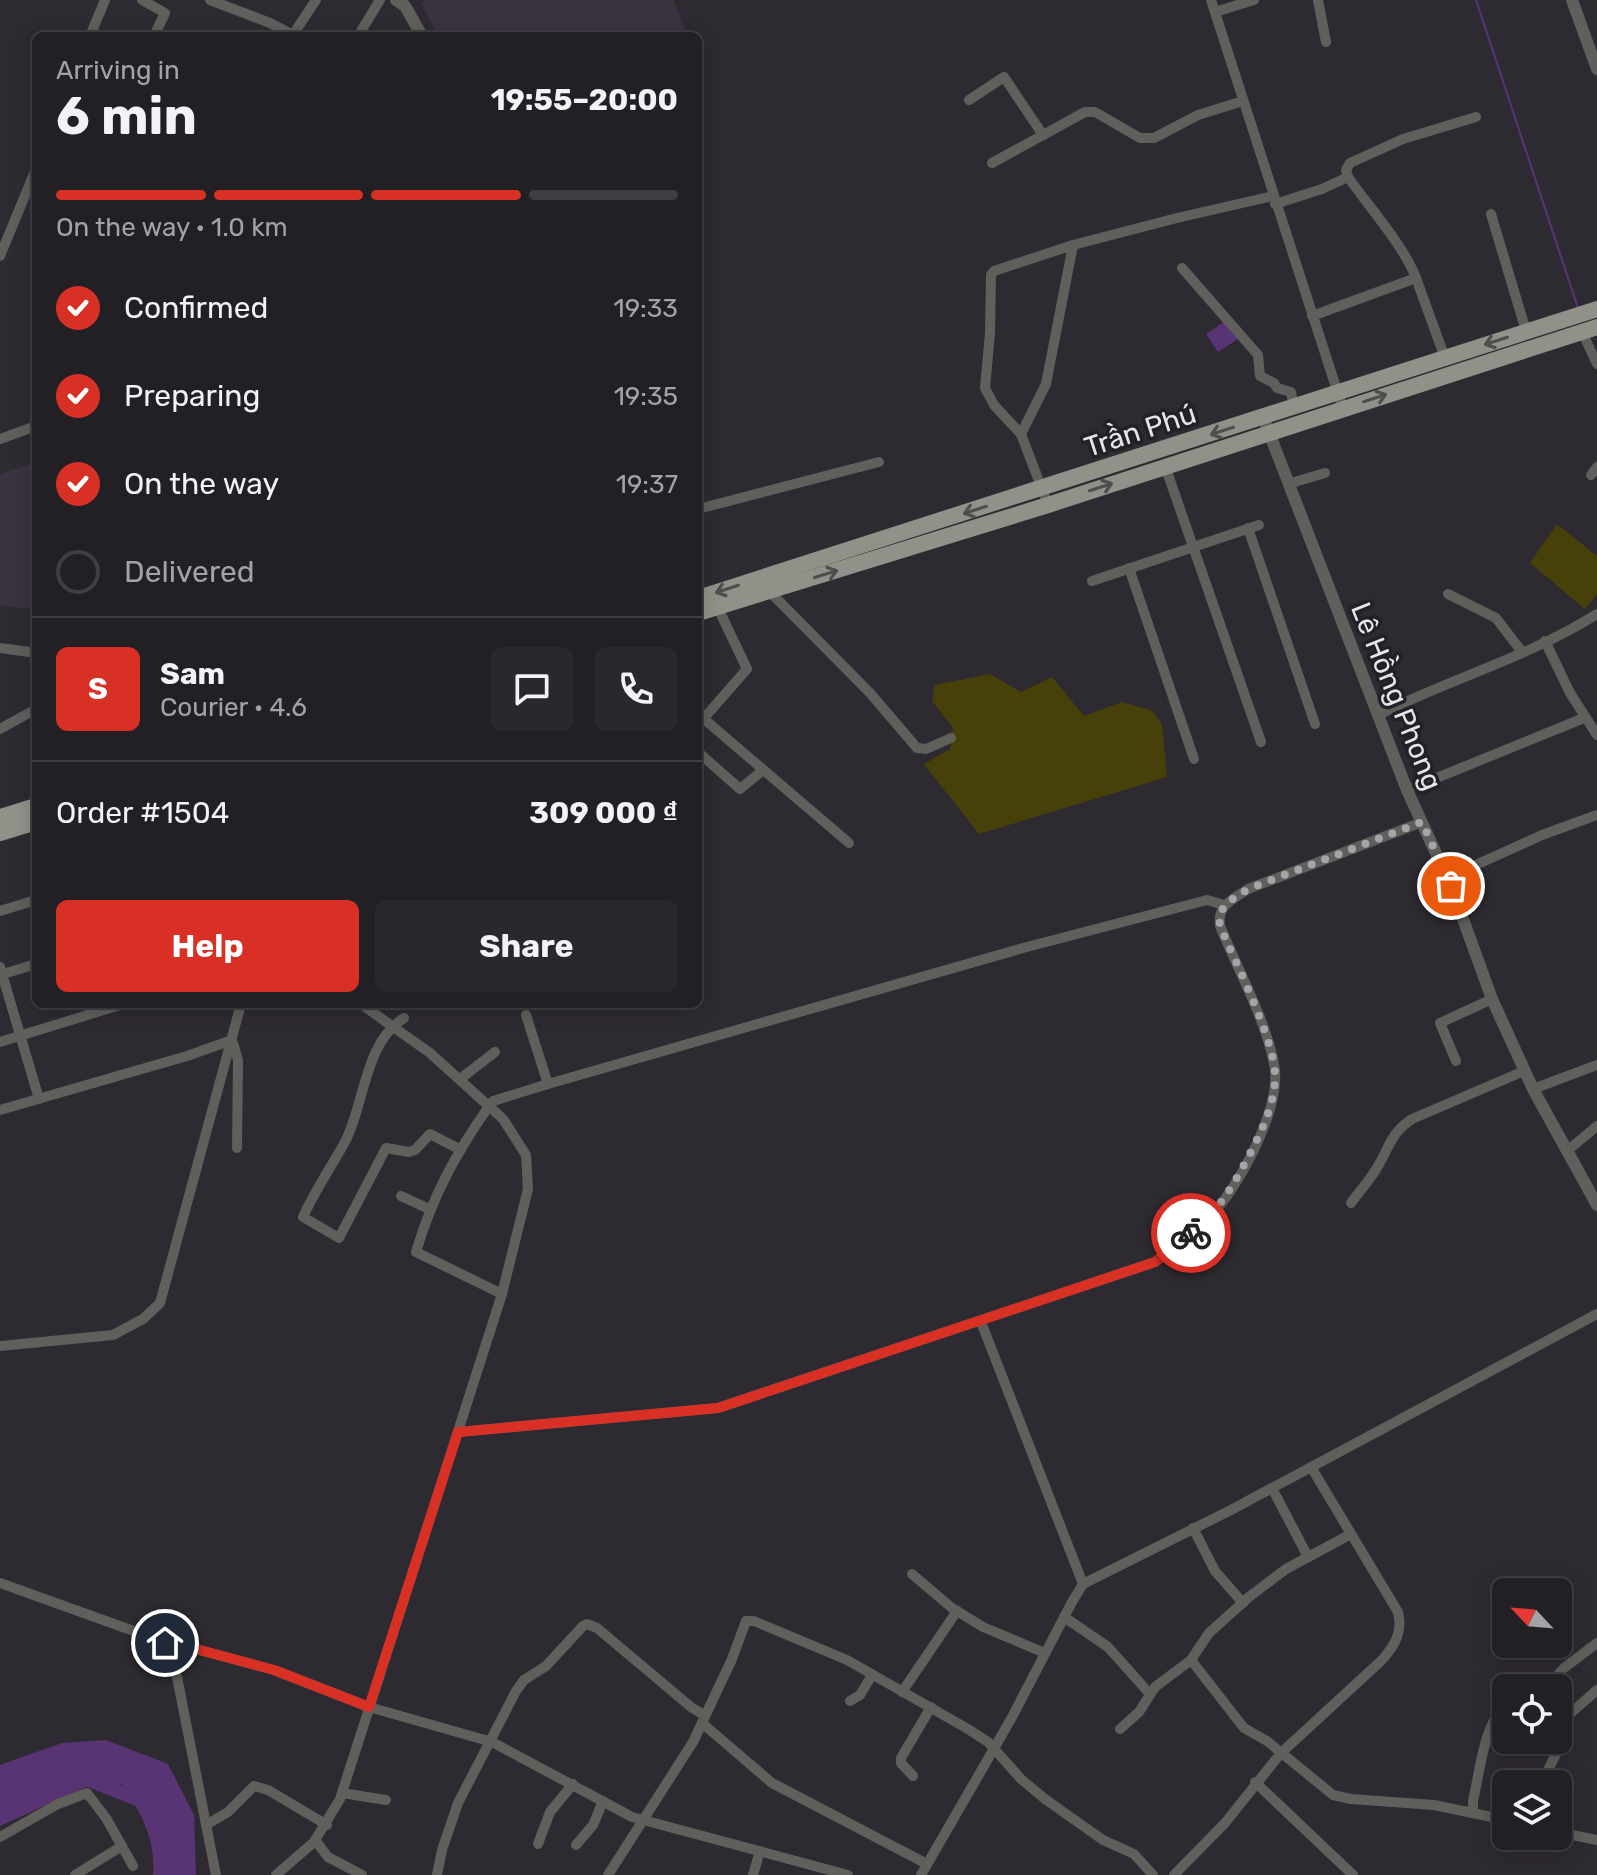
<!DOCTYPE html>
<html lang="en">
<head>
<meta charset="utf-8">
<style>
  :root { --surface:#222025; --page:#2a282d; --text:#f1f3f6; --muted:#a2a3a7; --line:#3f3e42; --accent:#d93025 }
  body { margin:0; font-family:Rubik,sans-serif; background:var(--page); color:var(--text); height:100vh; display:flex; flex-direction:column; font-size:30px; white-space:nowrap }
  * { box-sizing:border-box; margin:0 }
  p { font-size:26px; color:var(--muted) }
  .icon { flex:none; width:44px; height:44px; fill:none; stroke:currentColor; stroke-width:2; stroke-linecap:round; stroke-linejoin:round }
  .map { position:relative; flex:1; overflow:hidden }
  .drawer { position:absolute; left:32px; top:32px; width:670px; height:976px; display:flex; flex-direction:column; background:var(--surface); border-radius:12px; box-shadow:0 4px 20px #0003,0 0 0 2px var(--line) }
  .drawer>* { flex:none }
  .needle { width:52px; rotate:296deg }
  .tools { position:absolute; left:1492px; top:1578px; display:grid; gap:16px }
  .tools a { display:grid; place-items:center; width:80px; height:80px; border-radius:12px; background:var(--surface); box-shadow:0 4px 20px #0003,0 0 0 2px var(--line); font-size:40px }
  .pin { position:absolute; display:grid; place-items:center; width:68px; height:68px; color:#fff; margin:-34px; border:4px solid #fff; border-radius:50%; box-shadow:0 2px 8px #0007 }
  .courier { position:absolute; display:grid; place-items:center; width:80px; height:80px; margin:-40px; border:6px solid #d93025; border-radius:50%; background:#fff; color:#222; box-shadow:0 2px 10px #0007 }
  .summary em { font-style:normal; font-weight:700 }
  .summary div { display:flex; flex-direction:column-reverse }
  .summary { display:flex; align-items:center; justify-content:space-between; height:136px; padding:0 24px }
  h1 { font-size:52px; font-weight:700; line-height:60px }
  .bar { display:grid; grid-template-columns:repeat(4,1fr); gap:12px 8px; align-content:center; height:96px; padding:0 24px }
  .bar i { height:10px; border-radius:6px; background:var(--line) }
  .bar .current { background:var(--accent) }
  .bar p { grid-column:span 4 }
  .line { display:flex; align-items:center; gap:20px; padding:0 24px; border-top:2px solid var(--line) }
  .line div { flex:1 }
  .round { display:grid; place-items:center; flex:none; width:84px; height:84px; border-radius:12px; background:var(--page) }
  ol { padding:0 24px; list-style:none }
  li { display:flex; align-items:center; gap:24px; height:88px }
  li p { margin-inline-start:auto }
  li .icon { padding:8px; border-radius:50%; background:var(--accent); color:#fff; stroke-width:4 }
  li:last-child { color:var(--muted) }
  li i { width:44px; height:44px; border:4px solid var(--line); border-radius:50% }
  .primary-button { display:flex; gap:16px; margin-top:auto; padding:16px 24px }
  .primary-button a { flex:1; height:92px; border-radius:12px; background:var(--accent); color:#fff; font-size:32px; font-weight:700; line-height:92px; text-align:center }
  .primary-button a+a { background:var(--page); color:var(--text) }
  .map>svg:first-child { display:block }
  .built { fill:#39333f }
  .green { fill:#484009 }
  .water { fill:#583474 }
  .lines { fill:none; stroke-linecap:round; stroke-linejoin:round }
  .stream { stroke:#583474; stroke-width:2 }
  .river { stroke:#583474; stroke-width:14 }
  .minor { stroke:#605f5b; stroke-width:10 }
  .tertiary { stroke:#605f5b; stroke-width:12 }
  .primary { stroke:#929189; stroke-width:16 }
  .oneway { stroke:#504d4e }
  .done { stroke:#a6a4a9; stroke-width:8; stroke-dasharray:0 14.4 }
  .route { stroke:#d93025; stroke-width:10 }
  .labels { text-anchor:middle; stroke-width:7; stroke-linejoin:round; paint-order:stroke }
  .street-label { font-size:28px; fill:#e7e5e9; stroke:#242027 }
</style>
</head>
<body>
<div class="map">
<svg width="1597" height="1875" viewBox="0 0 1597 1875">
  <rect width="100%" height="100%" fill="#2e2a31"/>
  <!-- built -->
  <g class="built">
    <polygon points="426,0 674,0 687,36 437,36 421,2"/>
    <polygon points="36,462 36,610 0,605 0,474"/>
  </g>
  <!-- green -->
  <g class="green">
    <polygon points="1557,524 1597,556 1597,594 1585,609 1530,563"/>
    <polygon points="990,674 1021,692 1052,677 1084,716 1122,702 1153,711 1162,725 1167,777 979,834 924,764 950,749 953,728 932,701 935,685"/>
  </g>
  <!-- water -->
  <g class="water">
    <polygon points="1224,322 1238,339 1218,352 1206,334"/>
    <path d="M106 1740 168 1764 194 1815 196 1875H153C156 1839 141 1812 121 1784L86 1787 0 1826V1765L62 1743Z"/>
  </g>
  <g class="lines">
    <!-- stream -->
    <polyline class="stream" points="1476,0 1578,308"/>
    <!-- river -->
    <polyline class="river" points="84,1778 142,1801 145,1805"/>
    <!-- minor -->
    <g class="minor">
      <polyline points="142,0 165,13 154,36"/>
      <polyline points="210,0 270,23 293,35"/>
      <polyline points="1211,0 1343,409"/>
      <polyline points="1318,0 1326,42"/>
      <polyline points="1215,12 1254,0"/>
      <polyline points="90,36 105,0"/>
      <polyline points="292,36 316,0"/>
      <polyline points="358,36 380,0"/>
      <polyline points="969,100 1004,77 1043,135"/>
      <polyline points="992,163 1085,112 1095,112 1140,138 1154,138 1198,115 1243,101"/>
      <polyline points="1275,204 1322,189 1348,177"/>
      <polyline points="1491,214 1526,331"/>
      <polyline points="0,256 36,169"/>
      <polyline points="1182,268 1258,355 1260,376 1274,383 1277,388 1291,392 1294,407"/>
      <path d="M1416 278C1404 246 1369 207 1348 177L1346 170 1350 163 1403 139 1476 117"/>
      <polyline points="1312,316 1416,278 1445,358"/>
      <polyline points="1582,332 1597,364"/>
      <polyline points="1021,434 994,405 985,388 990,333 991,275 994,271 1073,245"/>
      <polyline points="0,439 36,426"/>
      <polyline points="1165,466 1261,742"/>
      <polyline points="1591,475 1597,467"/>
      <polyline points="1288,484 1325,473"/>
      <polyline points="1048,505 1021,434 1046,384 1073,245 1177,218 1273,196"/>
      <polyline points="698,509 879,462"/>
      <polyline points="1248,528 1315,724"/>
      <polyline points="1129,568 1194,759"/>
      <polyline points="1092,581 1259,525"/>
      <polyline points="770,592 870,693 917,748 926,749 951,738"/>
      <polyline points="1448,594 1496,618 1522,652"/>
      <polyline points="1545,641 1570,693 1597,735"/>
      <polyline points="0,648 36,653"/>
      <path d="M1378 715C1449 679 1529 657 1597 614"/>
      <polyline points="704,719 849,843"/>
      <polyline points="698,725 747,669 718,608"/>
      <polyline points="0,729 36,709"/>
      <polyline points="698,752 740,789 763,770"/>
      <polyline points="1407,790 1584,718"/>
      <polyline points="1447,878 1542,835 1597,815"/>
      <polyline points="0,911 36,900"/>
      <polyline points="0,967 39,1099"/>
      <polyline points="0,975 36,964"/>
      <path d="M404 1018C365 1042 365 1101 346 1140 332 1166 315 1190 303 1217L339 1238 386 1148 409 1152 415 1150 430 1134 459 1149"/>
      <polyline points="0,1042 123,1004"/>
      <polyline points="1456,1061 1440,1023 1492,999"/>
      <polyline points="460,1079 495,1052"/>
      <polyline points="548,1084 1023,948 1207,900 1224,905"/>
      <polyline points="1533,1089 1597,1065"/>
      <polyline points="0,1110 187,1056 232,1040 238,1060 237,1148"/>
      <polyline points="1567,1151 1597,1126"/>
      <polyline points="401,1196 429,1209"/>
      <path d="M1351 1203C1359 1192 1368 1182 1375 1171 1389 1150 1389 1134 1412 1119L1524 1071"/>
      <path d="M502 1294 416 1252C433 1195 455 1155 489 1106L493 1101 548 1084 526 1015"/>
      <polyline points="981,1322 1083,1584"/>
      <polyline points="0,1346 113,1335 143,1319 160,1303 241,1004"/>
      <path d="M458 1432 718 1408 1155 1262C1172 1248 1193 1235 1208 1219 1238 1189 1283 1107 1274 1064 1266 1020 1237 968 1220 926 1217 905 1232 900 1248 889L1422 822"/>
      <polyline points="1272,1488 1308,1557"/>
      <polyline points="1193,1528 1215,1571 1243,1603"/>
      <polyline points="912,1574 952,1608 983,1627 1045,1653"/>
      <path d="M0 1583 142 1634C161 1645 168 1657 177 1677L216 1875"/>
      <polyline points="1064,1617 1108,1647 1149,1693"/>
      <polyline points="157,1643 181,1645 274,1670 369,1707 492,1742 632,1817 848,1875"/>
      <polyline points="1191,1660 1244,1728 1267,1741 1333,1795 1351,1799 1434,1805 1506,1820"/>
      <polyline points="1546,1688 1564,1668 1597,1643"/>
      <polyline points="902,1692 957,1611"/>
      <polyline points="850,1701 860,1695 872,1675"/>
      <polyline points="702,1723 772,1783 927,1864"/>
      <polyline points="1120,1729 1139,1712 1155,1687 1191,1660 1209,1633 1249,1597 1286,1569 1351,1534"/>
      <polyline points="913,1776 901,1763 901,1758 931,1707"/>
      <polyline points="1255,1782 1353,1875"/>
      <polyline points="1541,1784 1563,1740 1565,1721 1573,1711 1597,1690"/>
      <polyline points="342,1793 386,1800"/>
      <path d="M1473 1813V1801C1479 1777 1484 1720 1506 1707"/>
      <polyline points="206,1825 228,1812 254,1786 268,1790 327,1825"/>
      <polyline points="1558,1832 1597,1840"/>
      <polyline points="0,1837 58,1804 87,1793 106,1818 133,1866"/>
      <polyline points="315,1840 328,1857 362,1875"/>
      <polyline points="538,1844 550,1812 573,1784"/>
      <polyline points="576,1845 593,1825 603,1801"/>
      <polyline points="75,1875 122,1846"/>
      <polyline points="276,1875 314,1842 340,1799 502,1294 528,1189 526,1155 503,1119 430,1053 361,1004"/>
      <polyline points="437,1875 442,1850 458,1803 516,1691 524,1680 546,1666 583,1626 587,1624 597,1628 691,1707 704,1715"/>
      <polyline points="608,1875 693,1742 732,1659 746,1621 754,1621 847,1660 968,1729 988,1742 1021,1779 1045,1799 1103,1840 1134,1854 1153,1875"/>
      <polyline points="753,1875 760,1851"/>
      <polyline points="921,1875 1011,1719 1072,1602 1083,1584 1231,1510 1597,1314"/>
      <path d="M1174 1875 1225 1823 1281 1753 1382 1660C1395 1645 1403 1632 1398 1612L1311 1467"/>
    </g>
    <!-- tertiary -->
    <g class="tertiary">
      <polyline points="396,0 405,6 422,36"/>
      <polyline points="1572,0 1597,69"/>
      <polyline points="1263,417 1407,790 1451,886 1492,999 1533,1089 1597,1205"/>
    </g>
    <!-- primary -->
    <g class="primary">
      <polyline points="698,598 1597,309"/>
      <polyline points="698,613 1048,505 1597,327"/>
      <polyline points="0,817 36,806"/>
      <polyline points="0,833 36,822"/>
    </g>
  </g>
  <!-- one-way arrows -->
  <defs><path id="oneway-shaft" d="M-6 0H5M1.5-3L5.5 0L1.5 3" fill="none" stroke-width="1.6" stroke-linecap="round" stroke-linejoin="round" transform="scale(2)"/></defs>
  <g class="oneway">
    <use href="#oneway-shaft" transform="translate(1496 341) rotate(162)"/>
    <use href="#oneway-shaft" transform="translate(1375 398) rotate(-18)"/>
    <use href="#oneway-shaft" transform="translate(1222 431) rotate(162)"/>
    <use href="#oneway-shaft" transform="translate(1101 487) rotate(-18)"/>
    <use href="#oneway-shaft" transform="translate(975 510) rotate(162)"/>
    <use href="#oneway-shaft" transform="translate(826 574) rotate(-17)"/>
    <use href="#oneway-shaft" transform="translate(727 589) rotate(162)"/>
  </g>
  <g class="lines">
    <!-- done -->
    <path class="done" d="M1191 1233C1216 1213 1231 1190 1246 1161 1259 1137 1273 1109 1275 1081 1278 1045 1235 962 1220 926 1217 905 1232 900 1248 889L1422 822 1451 886"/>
    <!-- route -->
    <polyline class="route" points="165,1643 181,1645 274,1670 369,1707 458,1432 718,1408 1155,1262 1191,1233"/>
  </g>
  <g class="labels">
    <!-- street labels -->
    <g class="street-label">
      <text transform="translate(1140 430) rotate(-18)" y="10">Trần Phú</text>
      <text transform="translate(1397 696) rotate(68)" y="10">Lê Hồng Phong</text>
    </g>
  </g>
</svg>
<div class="tools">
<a><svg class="needle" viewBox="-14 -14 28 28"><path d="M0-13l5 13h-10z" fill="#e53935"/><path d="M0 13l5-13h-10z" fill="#a2a3a7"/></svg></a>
<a><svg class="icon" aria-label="locate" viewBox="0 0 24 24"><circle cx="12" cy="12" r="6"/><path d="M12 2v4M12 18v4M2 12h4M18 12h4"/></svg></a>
<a><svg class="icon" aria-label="layers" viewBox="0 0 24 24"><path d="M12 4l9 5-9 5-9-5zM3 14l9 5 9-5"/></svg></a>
</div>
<div class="pin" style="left:1451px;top:886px;background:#ea580c"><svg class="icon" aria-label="bag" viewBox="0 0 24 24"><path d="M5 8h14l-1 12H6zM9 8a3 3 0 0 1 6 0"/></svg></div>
<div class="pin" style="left:165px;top:1643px;background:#1f2937"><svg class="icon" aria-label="home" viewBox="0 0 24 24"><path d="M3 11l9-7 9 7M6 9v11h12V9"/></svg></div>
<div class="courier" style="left:1191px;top:1233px"><svg class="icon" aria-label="bike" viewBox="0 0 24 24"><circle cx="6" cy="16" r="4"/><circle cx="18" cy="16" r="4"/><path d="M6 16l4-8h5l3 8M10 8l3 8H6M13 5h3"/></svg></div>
<section class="drawer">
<div class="summary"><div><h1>6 min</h1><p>Arriving in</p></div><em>19:55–20:00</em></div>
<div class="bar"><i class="current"></i><i class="current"></i><i class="current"></i><i></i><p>On the way · 1.0 km</p></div>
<ol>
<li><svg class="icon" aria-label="check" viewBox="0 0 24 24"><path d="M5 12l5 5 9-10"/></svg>Confirmed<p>19:33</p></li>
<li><svg class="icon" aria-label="check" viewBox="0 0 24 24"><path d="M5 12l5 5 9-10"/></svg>Preparing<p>19:35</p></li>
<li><svg class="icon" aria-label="check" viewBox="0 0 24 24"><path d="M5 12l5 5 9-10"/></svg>On the way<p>19:37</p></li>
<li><i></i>Delivered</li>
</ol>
<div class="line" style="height:144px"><b class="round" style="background:var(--accent);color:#fff">S</b><div><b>Sam</b><p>Courier · 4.6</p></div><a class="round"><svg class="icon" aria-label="chat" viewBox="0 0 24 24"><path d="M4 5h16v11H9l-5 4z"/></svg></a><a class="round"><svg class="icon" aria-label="phone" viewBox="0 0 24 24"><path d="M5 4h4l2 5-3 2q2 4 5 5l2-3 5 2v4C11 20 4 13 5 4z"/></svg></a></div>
<div class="line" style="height:104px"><div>Order #1504</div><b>309 000 ₫</b></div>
<div class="primary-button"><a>Help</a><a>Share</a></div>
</section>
</div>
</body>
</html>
